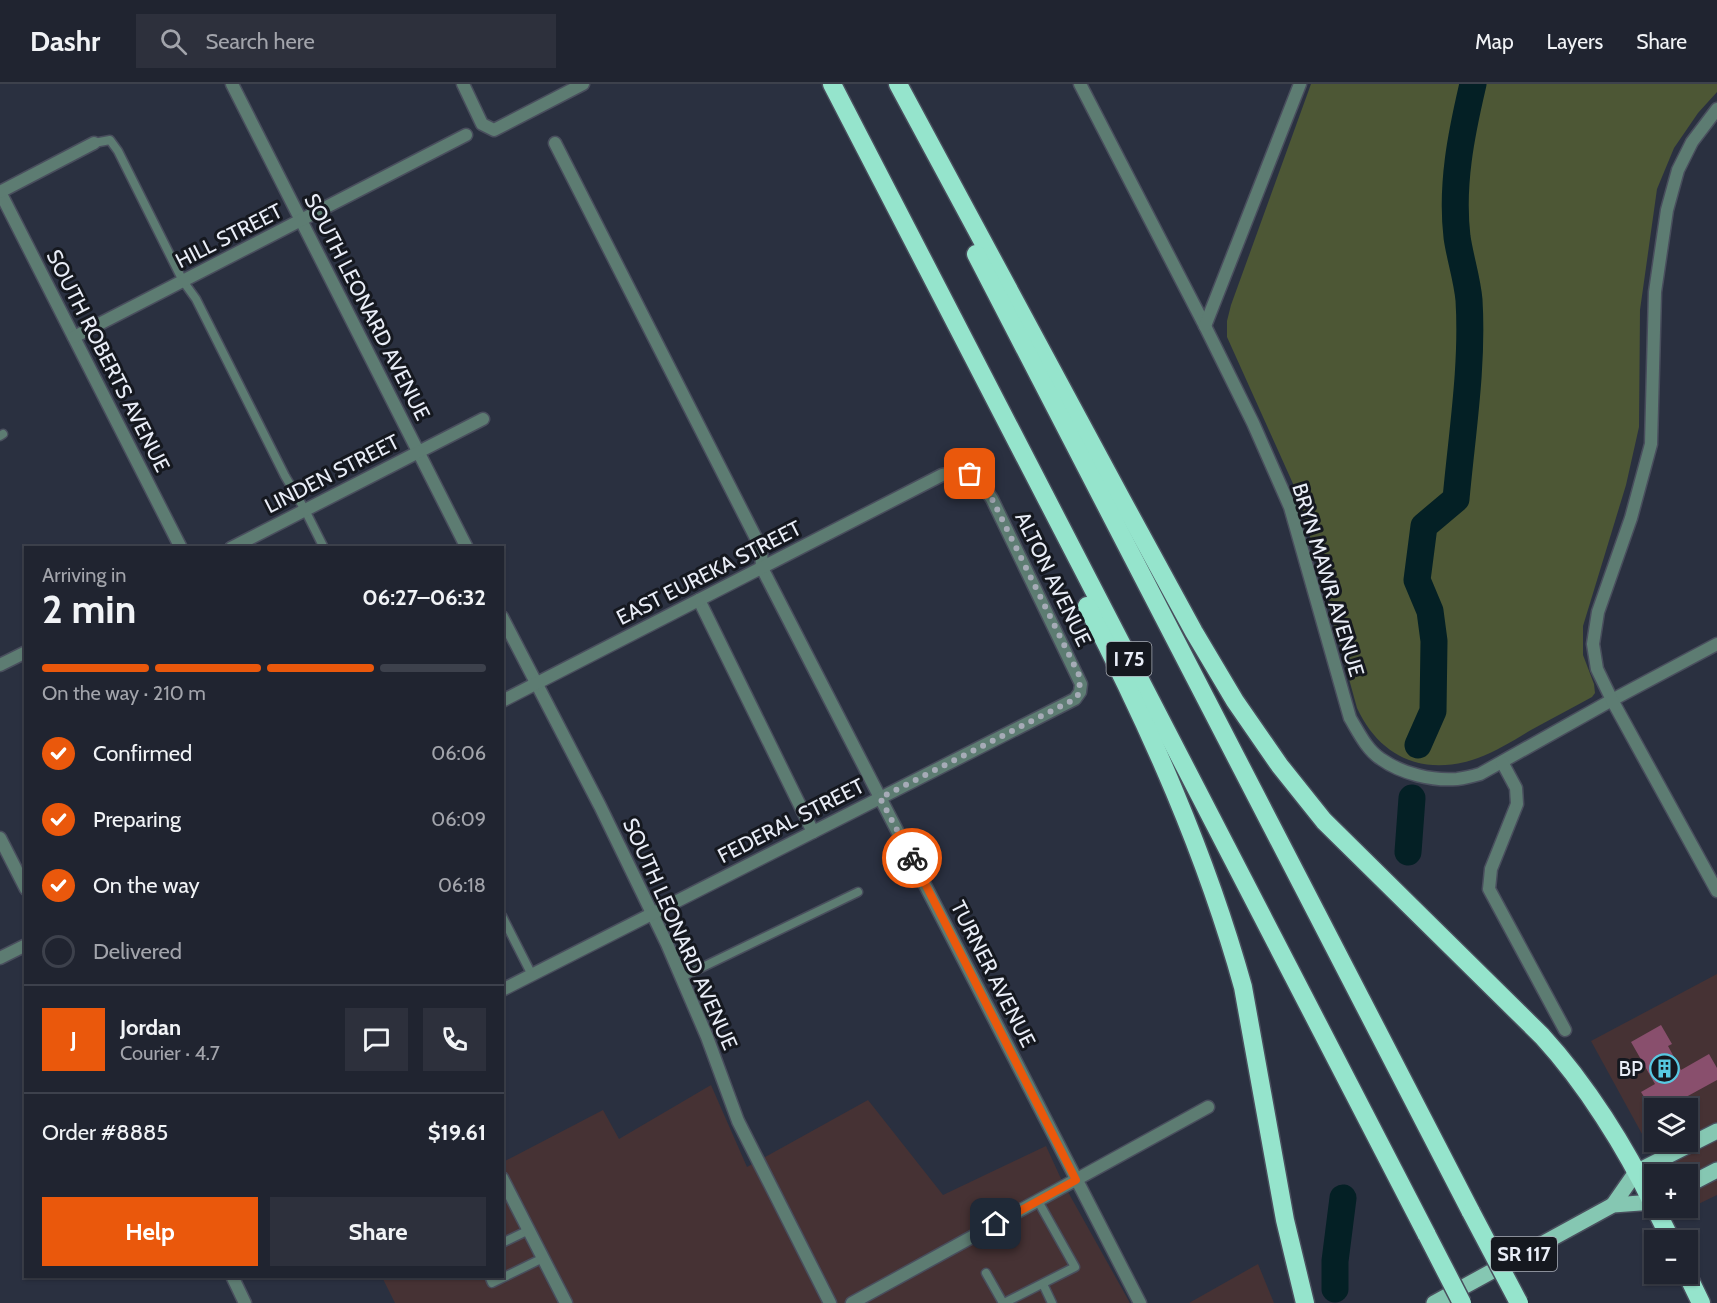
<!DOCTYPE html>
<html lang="en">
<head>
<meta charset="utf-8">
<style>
  :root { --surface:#202430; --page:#2d303c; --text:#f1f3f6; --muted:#a2a4ab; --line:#3d414c; --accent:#ea580c }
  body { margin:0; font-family:Cabin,sans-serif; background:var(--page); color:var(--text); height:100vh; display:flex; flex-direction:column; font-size:22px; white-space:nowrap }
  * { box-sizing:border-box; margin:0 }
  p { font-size:20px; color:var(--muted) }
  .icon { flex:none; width:33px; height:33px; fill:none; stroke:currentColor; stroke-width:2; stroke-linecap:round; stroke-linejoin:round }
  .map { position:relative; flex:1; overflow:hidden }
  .sheet { position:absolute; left:24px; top:462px; width:480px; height:732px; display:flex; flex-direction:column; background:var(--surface); border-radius:0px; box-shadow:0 2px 4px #0004,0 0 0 2px var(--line) }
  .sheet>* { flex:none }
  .tools { position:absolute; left:1644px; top:1014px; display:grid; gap:12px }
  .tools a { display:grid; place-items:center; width:54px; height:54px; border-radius:0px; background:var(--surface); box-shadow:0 2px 4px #0004,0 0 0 2px var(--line); font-size:30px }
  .pin { position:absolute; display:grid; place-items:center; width:51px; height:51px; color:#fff; margin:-26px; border-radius:12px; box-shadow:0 3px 9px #0006 }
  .courier { position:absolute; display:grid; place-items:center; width:60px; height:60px; margin:-30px; border:4px solid #ea580c; border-radius:50%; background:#fff; color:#222; box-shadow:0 2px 8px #0007 }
  .summary em { font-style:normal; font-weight:700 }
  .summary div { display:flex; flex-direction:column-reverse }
  .summary { display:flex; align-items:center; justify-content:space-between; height:102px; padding:0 18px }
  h1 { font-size:39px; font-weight:700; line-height:45px }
  .bar { display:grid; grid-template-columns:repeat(4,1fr); gap:9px 6px; align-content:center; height:72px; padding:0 18px }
  .bar i { height:8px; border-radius:4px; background:var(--line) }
  .bar .active { background:var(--accent) }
  .bar p { grid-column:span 4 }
  .line { display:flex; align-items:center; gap:15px; padding:0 18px; border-top:2px solid var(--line) }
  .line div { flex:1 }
  .round { display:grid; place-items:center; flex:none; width:63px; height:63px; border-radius:0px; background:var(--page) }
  ol { padding:0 18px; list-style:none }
  li { display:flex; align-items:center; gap:18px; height:66px }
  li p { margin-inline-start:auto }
  li .icon { padding:6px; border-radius:50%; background:var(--accent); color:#fff; stroke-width:4 }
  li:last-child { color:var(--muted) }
  li i { width:33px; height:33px; border:3px solid var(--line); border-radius:50% }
  .button { display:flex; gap:12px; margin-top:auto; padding:12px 18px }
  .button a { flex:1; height:69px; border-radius:0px; background:var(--accent); color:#fff; font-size:24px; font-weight:700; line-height:69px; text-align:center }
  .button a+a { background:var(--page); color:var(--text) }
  header { display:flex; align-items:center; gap:36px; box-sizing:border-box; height:84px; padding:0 30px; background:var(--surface); border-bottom:2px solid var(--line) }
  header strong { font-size:28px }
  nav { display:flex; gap:33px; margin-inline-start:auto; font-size:21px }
  .search { width:420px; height:54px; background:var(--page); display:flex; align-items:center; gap:15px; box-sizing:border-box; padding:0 21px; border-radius:0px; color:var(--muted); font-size:22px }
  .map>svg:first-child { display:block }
  .commercial { fill:#463234; fill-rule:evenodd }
  .green { fill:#4d5735 }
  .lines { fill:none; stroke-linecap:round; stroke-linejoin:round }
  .river { stroke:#042025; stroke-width:27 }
  .building { fill:#894f6d }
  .service-casing { stroke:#494e5d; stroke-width:11 }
  .minor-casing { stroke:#494e5d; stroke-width:15 }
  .primary-casing { stroke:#494e5d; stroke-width:18 }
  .motorway-casing { stroke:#494e5d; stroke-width:21 }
  .service { stroke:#5d7c72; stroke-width:8 }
  .minor { stroke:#5d7c72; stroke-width:12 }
  .primary { stroke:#85c7b2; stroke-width:15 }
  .motorway { stroke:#95e4cc; stroke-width:18 }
  .motorway-bridge-casing { stroke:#494e5d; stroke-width:21; stroke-linecap:butt }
  .motorway-bridge { stroke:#95e4cc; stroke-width:18 }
  .done { stroke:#a6abb7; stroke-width:6; stroke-dasharray:0 10.8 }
  .route { stroke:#ea580c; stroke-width:8 }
  .labels { text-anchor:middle; stroke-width:6; stroke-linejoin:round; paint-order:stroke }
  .shield { fill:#15181f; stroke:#a9adb6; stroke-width:1.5 }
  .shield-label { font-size:20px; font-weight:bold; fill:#e9edf7 }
  .street-label { font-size:21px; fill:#e9edf7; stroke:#15181f }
  .poi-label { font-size:21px; fill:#e9edf7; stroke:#15181f; text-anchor:end }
</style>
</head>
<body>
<header>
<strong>Dashr</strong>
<div class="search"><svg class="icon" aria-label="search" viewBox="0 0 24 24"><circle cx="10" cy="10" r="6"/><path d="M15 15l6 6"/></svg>Search here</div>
<nav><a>Map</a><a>Layers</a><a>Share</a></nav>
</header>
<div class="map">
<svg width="1717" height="1219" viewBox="0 0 1717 1219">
  <rect width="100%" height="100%" fill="#2a3040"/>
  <!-- commercial -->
  <g class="commercial">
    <path d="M1717 890V1111L1684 1127 1682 1124H1688V1090H1664L1591 957ZM1654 1024H1688V1058H1654Z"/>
    <polygon points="711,1001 747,1083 868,1016 943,1111 1046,1062 1063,1099 1130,1219 395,1219 382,1193 502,1192 503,1078 603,1026 619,1055"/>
    <polygon points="1258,1180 1274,1219 1189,1219"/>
  </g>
  <!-- green -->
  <path class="green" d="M1311 0H1717V8L1698 29 1674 64 1657 105 1640 226 1639 343 1626 401 1583 542V571L1594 600 1595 609 1592 613C1572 624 1551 635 1531 646 1514 656 1497 667 1478 674 1425 693 1380 674 1357 624L1299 413 1227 253V237L1231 221Z"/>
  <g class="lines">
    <!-- river -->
    <g class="river">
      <path d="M1418 661 1433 627 1434 557 1430 527 1417 496 1424 442 1456 415C1462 349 1473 282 1469 216 1467 194 1460 174 1457 153 1451 101 1461 51 1473 0"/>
      <polyline points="1408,768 1412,714"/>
      <polyline points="1335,1205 1335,1177 1343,1114"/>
    </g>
  </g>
  <!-- building -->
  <polygon class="building" points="1661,941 1672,960 1668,962 1681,986 1709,970 1717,984 1717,996 1666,1024 1651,1024 1641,1008 1655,1000 1631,958"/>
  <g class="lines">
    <defs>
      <g id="service">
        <polyline points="94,59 110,56 118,67 183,197 196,215 285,392 305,426 324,464"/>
        <polyline points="0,352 3,350"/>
        <polyline points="502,832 532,891"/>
        <polyline points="682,893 858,808"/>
        <polyline points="502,1159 529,1146"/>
        <polyline points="986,1189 1003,1219"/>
        <polyline points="489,1192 492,1199 543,1174"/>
        <polyline points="1043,1200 1052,1219"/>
        <polyline points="1004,1219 1075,1183 1038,1117"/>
      </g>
      <g id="minor">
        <polyline points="232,0 467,464"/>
        <polyline points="463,0 482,40 494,46 583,0"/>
        <path d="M1080 0 1205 242 1253 339 1290 423 1350 634C1359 649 1367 666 1381 675 1402 690 1433 697 1457 695 1465 694 1473 692 1480 690L1612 616 1717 560"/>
        <polyline points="1717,25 1692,58 1678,86 1667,126 1655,208 1651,360 1631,434 1598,528 1593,560 1597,585 1612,616 1717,807"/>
        <polyline points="555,59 761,464 762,484 1140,1219"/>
        <polyline points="0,108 181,464"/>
        <polyline points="0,108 94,59"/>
        <polyline points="1205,242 1300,0"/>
        <polyline points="74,253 466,51"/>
        <polyline points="231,464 483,335"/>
        <polyline points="699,516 813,748"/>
        <polyline points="502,533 600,722 667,860 707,953 738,1037 830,1219"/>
        <polyline points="0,581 26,568"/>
        <path d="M502 617 942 391C970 383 978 394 992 415L1081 600 1080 608 1075 615 502 906"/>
        <polyline points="1502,678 1516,704 1517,720 1491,785 1489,805 1565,946"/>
        <polyline points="0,754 26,805"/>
        <polyline points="0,874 26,861"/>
        <polyline points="502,1094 566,1219"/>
        <polyline points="232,1192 245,1219"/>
        <polyline points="852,1219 1208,1023"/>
      </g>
      <g id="primary">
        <polyline points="1688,1101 1717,1086"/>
        <polyline points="1613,1121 1636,1088 1717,1047"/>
        <polyline points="1434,1219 1613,1121 1654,1118"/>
      </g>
      <g id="motorway">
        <polyline points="832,0 1427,1151"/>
        <path d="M898 0 1122 416 1194 548 1235 617 1280 682 1324 737 1542 952C1586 1000 1626 1064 1654 1122"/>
        <polyline points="976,170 1471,1128"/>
        <path d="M1087 522C1150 644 1206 770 1243 903L1285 1136 1305 1219"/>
        <polyline points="1655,1124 1671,1156"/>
        <polyline points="1687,1190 1701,1219"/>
      </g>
    </defs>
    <!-- service casing -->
    <use href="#service" class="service-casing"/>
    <!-- minor casing -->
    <use href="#minor" class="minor-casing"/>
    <!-- primary casing -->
    <use href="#primary" class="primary-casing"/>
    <!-- motorway casing -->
    <use href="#motorway" class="motorway-casing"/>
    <!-- service -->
    <use href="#service" class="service"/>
    <!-- minor -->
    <use href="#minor" class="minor"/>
    <!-- primary -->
    <use href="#primary" class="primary"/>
    <!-- motorway -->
    <use href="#motorway" class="motorway"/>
    <defs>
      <g id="motorway-bridge">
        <polyline points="1471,1128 1519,1219"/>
        <polyline points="1427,1151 1462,1219"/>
      </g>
    </defs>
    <!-- motorway-bridge casing -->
    <use href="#motorway-bridge" class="motorway-bridge-casing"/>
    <!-- motorway-bridge -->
    <use href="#motorway-bridge" class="motorway-bridge"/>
  </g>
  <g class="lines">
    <!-- done -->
    <polyline class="done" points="912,774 880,714 1075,615 1080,608 1079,591 992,415 982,400 970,390"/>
    <!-- route -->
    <polyline class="route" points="912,774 1076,1096 996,1140"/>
  </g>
  <!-- icons -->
  <defs>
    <symbol id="building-ring" viewBox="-11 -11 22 22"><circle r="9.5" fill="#15181f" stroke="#57c9e2" stroke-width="1.5"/><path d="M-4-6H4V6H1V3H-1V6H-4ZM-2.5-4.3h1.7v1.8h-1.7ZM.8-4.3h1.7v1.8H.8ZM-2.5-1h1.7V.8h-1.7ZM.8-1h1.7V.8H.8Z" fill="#57c9e2"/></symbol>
  </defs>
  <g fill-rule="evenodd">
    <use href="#building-ring" x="1648" y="968" width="33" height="33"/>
  </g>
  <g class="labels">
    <!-- shield labels -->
    <g class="shield">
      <rect x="1106.5" y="558" width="45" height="34" rx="4.5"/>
      <rect x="1491" y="1153" width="66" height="34" rx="4.5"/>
    </g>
    <g class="shield-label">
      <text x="1129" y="582">I 75</text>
      <text x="1524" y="1177">SR 117</text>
    </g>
    <!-- street labels -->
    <g class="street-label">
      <text transform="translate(229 152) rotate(-27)" y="7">HILL STREET</text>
      <text transform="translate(367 223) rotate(63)" y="7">SOUTH LEONARD AVENUE</text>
      <text transform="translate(108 277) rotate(63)" y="7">SOUTH ROBERTS AVENUE</text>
      <text transform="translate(332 390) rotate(-27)" y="7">LINDEN STREET</text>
      <text transform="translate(709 489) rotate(-27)" y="7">EAST EUREKA STREET</text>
      <text transform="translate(1053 495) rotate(64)" y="7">ALTON AVENUE</text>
      <text transform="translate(1328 496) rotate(73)" y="7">BRYN MAWR AVENUE</text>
      <text transform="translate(791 737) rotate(-27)" y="7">FEDERAL STREET</text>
      <text transform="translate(680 850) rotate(66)" y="7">SOUTH LEONARD AVENUE</text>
      <text transform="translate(993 890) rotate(63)" y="7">TURNER AVENUE</text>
    </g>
    <!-- poi labels -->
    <g class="poi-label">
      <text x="1643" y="992">BP</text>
    </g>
  </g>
</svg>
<div class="tools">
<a><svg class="icon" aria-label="layers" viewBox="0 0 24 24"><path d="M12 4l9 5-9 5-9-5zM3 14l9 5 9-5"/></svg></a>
<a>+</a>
<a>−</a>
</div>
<div class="pin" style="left:970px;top:390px;background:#ea580c"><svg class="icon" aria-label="bag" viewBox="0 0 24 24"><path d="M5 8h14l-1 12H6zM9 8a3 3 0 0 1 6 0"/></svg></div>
<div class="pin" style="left:996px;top:1140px;background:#1f2937"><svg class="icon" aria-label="home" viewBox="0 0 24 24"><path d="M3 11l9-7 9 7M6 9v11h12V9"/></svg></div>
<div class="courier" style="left:912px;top:774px"><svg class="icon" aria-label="bike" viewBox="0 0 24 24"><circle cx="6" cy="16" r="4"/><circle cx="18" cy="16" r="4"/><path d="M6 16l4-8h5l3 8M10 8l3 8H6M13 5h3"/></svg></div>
<section class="sheet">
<div class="summary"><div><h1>2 min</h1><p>Arriving in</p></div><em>06:27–06:32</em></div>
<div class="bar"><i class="active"></i><i class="active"></i><i class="active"></i><i></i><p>On the way · 210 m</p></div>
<ol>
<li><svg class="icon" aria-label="check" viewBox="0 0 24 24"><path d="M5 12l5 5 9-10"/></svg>Confirmed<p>06:06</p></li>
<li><svg class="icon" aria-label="check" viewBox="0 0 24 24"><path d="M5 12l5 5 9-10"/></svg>Preparing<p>06:09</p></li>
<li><svg class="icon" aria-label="check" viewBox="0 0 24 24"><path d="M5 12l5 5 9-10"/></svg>On the way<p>06:18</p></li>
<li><i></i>Delivered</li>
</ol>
<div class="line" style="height:108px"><b class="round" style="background:var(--accent);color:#fff">J</b><div><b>Jordan</b><p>Courier · 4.7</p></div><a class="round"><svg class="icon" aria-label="chat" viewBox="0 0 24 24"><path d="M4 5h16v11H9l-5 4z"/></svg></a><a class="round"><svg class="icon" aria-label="phone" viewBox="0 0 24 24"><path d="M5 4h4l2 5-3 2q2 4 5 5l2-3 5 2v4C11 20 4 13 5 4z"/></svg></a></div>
<div class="line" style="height:78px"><div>Order #8885</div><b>$19.61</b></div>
<div class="button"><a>Help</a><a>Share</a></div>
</section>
</div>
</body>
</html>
